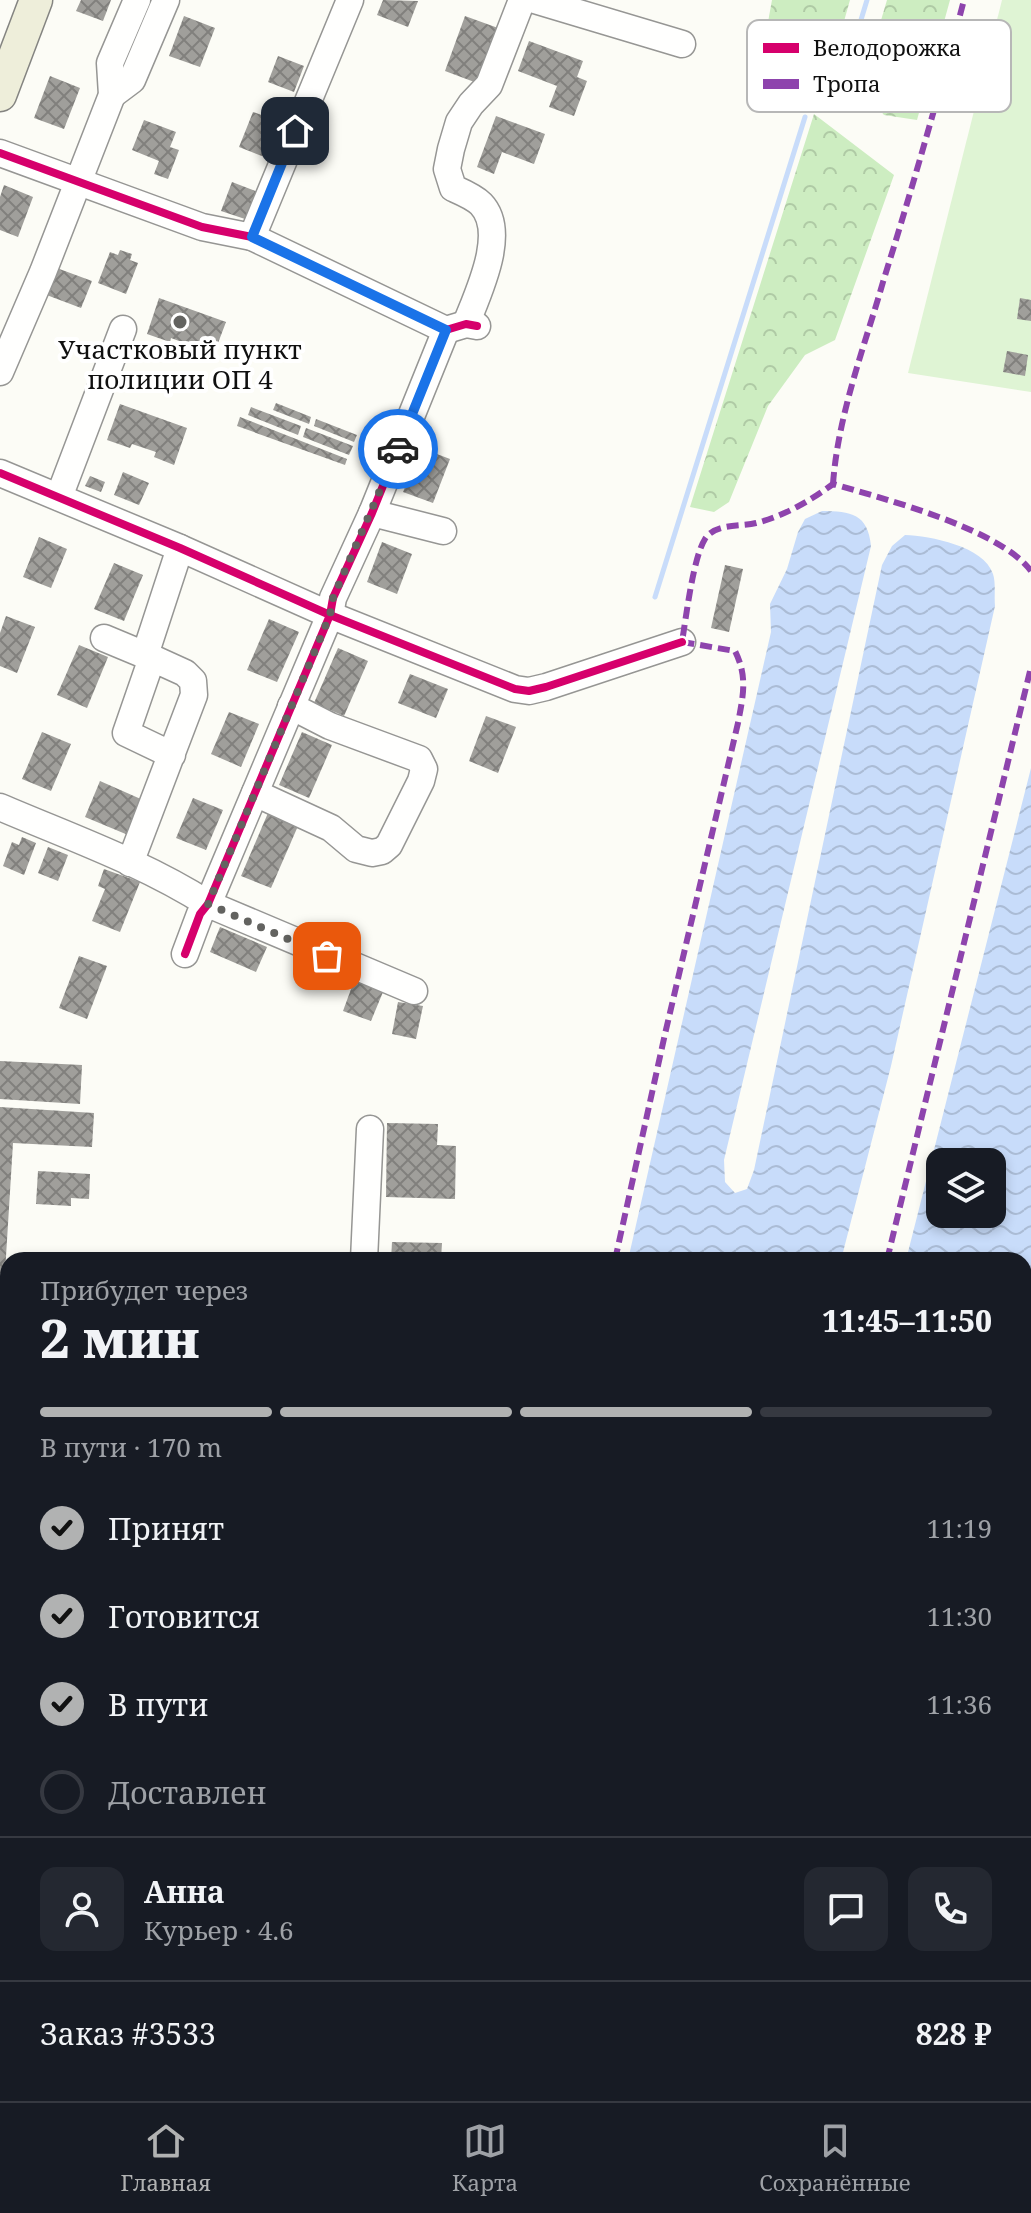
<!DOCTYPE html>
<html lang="ru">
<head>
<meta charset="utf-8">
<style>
  :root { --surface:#171b24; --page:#242831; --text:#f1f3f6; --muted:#9ea1a6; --line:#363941; --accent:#b1b2b2 }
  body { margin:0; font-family:"Noto Serif",serif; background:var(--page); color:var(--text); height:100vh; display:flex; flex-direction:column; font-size:30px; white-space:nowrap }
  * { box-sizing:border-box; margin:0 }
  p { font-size:26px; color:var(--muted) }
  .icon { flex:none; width:44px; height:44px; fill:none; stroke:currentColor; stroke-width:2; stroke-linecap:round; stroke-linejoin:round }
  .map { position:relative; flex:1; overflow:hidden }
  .details { position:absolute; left:0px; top:1252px; width:1032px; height:850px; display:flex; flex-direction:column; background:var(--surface); border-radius:24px 24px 0 0; box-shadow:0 4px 12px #0003 }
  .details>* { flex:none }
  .controls { position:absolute; left:926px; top:1148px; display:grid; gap:16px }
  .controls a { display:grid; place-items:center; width:80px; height:80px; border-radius:16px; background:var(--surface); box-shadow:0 4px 12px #0003; font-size:40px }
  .pin { position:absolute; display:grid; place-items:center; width:68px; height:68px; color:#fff; margin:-34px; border-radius:16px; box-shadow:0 4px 12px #0006 }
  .courier { position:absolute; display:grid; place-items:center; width:80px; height:80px; margin:-40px; border:6px solid #1a73e8; border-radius:50%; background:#fff; color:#222; box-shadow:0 2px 10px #0007 }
  .headline em { font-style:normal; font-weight:800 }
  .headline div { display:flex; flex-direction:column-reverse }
  .headline { display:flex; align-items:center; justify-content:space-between; height:136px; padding:0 40px }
  h1 { font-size:52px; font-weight:800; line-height:60px }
  .bar { display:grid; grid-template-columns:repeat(4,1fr); gap:12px 8px; align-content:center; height:96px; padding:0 40px }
  .bar i { height:10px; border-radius:6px; background:var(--line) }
  .bar .selected { background:var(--accent) }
  .bar p { grid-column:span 4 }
  .line { display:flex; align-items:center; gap:20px; padding:0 40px; border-top:2px solid var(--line) }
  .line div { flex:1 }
  .round { display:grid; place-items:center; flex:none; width:84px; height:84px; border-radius:16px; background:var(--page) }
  ol { padding:0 40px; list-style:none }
  li { display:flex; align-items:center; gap:24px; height:88px }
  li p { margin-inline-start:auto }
  li .icon { padding:8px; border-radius:50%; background:var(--accent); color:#111; stroke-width:4 }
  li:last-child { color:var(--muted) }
  li i { width:44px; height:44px; border:4px solid var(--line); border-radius:50% }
  .tabs { display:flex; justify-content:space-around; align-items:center; height:112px; border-top:2px solid var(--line); background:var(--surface); font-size:22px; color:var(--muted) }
  .tabs a { display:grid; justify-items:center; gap:4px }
  .tabs .selected { color:var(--accent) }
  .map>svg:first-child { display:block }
  .green { fill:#dff4d4 }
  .forest { fill:url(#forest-crowns) }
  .water { fill:url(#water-waves); fill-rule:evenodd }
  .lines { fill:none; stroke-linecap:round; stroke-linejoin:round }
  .stream { stroke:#c8dcfa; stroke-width:5 }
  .building { fill:url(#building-cross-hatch) }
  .minor-casing { stroke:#969694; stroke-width:29 }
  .major-casing { stroke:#848481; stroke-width:35 }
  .minor { stroke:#fffffe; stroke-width:26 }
  .major { stroke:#eeeeda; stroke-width:32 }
  .quiet { stroke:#8e44ad; stroke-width:6; stroke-dasharray:12 6; stroke-linecap:butt }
  .cycleway-casing { stroke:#fff; stroke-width:13 }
  .cycleway { stroke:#d6006c; stroke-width:8 }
  .done { stroke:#636360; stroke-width:8; stroke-dasharray:0 14.4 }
  .route { stroke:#1a73e8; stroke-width:10 }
  .poi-dot { fill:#636360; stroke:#fff; stroke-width:3 }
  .labels { text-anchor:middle; stroke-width:8; stroke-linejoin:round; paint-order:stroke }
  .poi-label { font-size:26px; fill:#101010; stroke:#fff }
  .key { fill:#fff; stroke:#b7b7b7; stroke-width:2 }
  .key-label { font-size:22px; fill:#101010 }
</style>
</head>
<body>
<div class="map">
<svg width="1031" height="2101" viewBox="0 0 1031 2101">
  <defs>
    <pattern id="forest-crowns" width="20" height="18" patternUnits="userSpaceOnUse" patternTransform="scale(2)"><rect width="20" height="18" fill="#cdedc1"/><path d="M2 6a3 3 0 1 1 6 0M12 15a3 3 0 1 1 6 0" fill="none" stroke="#afcaa5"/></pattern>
    <pattern id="water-waves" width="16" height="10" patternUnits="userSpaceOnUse" patternTransform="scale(2)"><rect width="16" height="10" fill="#c8dcfa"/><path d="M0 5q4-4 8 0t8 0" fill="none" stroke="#abbcd5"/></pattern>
    <pattern id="building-cross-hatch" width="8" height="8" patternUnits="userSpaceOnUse" patternTransform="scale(2)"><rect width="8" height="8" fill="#a09f9b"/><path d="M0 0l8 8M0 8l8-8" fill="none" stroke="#81807d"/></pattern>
  </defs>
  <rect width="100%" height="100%" fill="#fcfcf6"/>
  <!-- green -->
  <polygon class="green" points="1002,0 1031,0 1031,392 908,373"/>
  <!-- forest -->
  <g class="forest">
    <polygon points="772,0 850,0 828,78 808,81 774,66 766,33"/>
    <polygon points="887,0 950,0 917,120 884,115 861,88"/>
    <polygon points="814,114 894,175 835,340 805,355 768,406 729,502 714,512 690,507"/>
  </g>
  <!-- water -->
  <g class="water">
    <path d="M822 511C851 511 868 514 871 546L724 1160 725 1182 735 1193 747 1189 754 1170 882 565 892 546 905 535C930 536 984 546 993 574 996 583 994 597 995 606L891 1066 841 1260H628L771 632 770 604 787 569 798 532 805 519Z"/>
    <path d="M1031 768V1597L1024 1596V1260H906ZM940 1162H992V1214H940Z"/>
  </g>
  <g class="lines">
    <!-- stream -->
    <g class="stream">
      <polyline points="844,76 867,0"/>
      <polyline points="655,597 805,117"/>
      <polyline points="1024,1775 1031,1777"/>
      <polyline points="482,2101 482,2094"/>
    </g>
  </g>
  <!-- building -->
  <g class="building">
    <polygon points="81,0 111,0 103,21 76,11"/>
    <polygon points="383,0 418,1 408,27 377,15"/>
    <polygon points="184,16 215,28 200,67 169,56"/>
    <polygon points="465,16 498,28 477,83 445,71"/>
    <polygon points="529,41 583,61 577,77 587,81 574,116 549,107 557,86 518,71"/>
    <polygon points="278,56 304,66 294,92 268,82"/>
    <polygon points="50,76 80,88 64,129 34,118"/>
    <polygon points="253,112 281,122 267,158 239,147"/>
    <polygon points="496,116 545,134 534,164 502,152 494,174 477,167"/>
    <polygon points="144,120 176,132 170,147 179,150 168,179 154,174 159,161 132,150"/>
    <polygon points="232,182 258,192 248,220 221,211"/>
    <polygon points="4,185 33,197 18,237 0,230 0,197"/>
    <polygon points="120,250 132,254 130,260 138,263 126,294 98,283 110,252 118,255"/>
    <polygon points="54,267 92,281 81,308 44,294"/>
    <polygon points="159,298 226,322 212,359 193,352 195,347 171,338 170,342 147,334"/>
    <polygon points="1020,298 1031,300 1031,321 1017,319"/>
    <polygon points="1007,351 1028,355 1025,376 1003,372"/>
    <polygon points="276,403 311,417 309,424 273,410"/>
    <polygon points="120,404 187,428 174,465 154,457 156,452 132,444 130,448 107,440"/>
    <polygon points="251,407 301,426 298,435 248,415"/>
    <polygon points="240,417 347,459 345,465 237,426"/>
    <polygon points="316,419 357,435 354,442 314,426"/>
    <polygon points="306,428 353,446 349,455 303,437"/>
    <polygon points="421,448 450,459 433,503 403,492"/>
    <polygon points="123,472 149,483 139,505 114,495"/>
    <polygon points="90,476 105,482 101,492 85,486"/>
    <polygon points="39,537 67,549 51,588 23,577"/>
    <polygon points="382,542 412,554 397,594 367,582"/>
    <polygon points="114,563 143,575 124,621 94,609"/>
    <polygon points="725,565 743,569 729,632 711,628"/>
    <polygon points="6,616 35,627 17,673 0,666 0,633"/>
    <polygon points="269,619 299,632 277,682 247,670"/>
    <polygon points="79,645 108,657 87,708 57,695"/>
    <polygon points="338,648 368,661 344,716 314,703"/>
    <polygon points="410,674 448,689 436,718 398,703"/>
    <polygon points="229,712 259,724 241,767 211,754"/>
    <polygon points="486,716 516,727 498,773 469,761"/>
    <polygon points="42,732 71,744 51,791 22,779"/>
    <polygon points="302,732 332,745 309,798 279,785"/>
    <polygon points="100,781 143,800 128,835 85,817"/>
    <polygon points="193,798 223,810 206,850 176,838"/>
    <polygon points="268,813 298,826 271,888 241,876"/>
    <polygon points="22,837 36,843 24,875 3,866 12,842 19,845"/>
    <polygon points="48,847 68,855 58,881 38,873"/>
    <polygon points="104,869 140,882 120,932 92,921 105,889 98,886"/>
    <polygon points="220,927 267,947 256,972 210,952"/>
    <polygon points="79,956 107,966 87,1019 59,1008"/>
    <polygon points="354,981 383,992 371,1021 343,1011"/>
    <polygon points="398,1002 423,1006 416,1039 392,1034"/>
    <polygon points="0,1061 82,1065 80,1104 0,1099"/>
    <polygon points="0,1107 94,1113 92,1147 13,1143 5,1273 0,1273"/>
    <polygon points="387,1123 438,1124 437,1145 456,1146 455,1199 386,1197"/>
    <polygon points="38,1171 90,1174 89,1199 71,1198 71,1206 36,1204"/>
    <polygon points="392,1242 442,1243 441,1260 391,1260"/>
    <polygon points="1,1472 8,1473 8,1615 0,1615"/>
    <polygon points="0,1680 8,1681 8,1729 0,1728"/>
    <polygon points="0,1995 8,1996 8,2049 0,2048"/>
    <polygon points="0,2077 8,2078 8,2094 19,2094 18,2101 0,2101"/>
    <polygon points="47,2094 81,2094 80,2101 46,2101"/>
    <polygon points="112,2094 146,2094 145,2101 111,2101"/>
  </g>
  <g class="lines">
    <defs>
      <g id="minor">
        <polyline points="535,0 682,44"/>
        <polyline points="112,95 132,80 166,0"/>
        <polyline points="0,153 202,227 252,237 446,330 466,324 477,326"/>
        <polyline points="252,237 350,0"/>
        <path d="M466 324C478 293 508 232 481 204 474 197 462 192 453 188L447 169 451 149 459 122 471 104 489 85 522 0"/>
        <polyline points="0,372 43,272 112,95 110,63 137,0"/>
        <polyline points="0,473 180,548 330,615 515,689 529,691 546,687 682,642"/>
        <polyline points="59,497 123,329"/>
        <polyline points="372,513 443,531"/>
        <polyline points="104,638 152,658"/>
        <polyline points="145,655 180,548"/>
        <polyline points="255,793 331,828 356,849 372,853 382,851 389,845 421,781 424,769 419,759 330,726 291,706"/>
        <path d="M0 807C70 837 144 863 208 904L414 991"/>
        <polyline points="130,863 194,695 193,681 185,673 152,658 126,733 172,755"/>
        <polyline points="185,954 200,914 208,904 330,615 333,598 372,513 446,330"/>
        <polyline points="364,1260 370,1129"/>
        <polyline points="0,1306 8,1306"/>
        <polyline points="0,1669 8,1670"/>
        <polyline points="0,1749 8,1752"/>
        <polyline points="0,1813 8,1814"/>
        <polyline points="0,1890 8,1891"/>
        <polyline points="1024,2084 1031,2086"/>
        <polyline points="102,2101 103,2094"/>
        <polyline points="281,2101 282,2094"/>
      </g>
      <polyline id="major" points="0,95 36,0"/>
    </defs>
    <!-- minor casing -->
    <use href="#minor" class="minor-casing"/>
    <!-- major casing -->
    <use href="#major" class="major-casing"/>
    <!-- minor -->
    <use href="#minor" class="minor"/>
    <!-- major -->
    <use href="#major" class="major"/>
    <!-- quiet -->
    <g class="quiet">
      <path d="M833 484C838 415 864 348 883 282 912 189 939 95 964 0"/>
      <path d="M615 1260 665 1034 738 723C743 696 748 677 735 651L682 642C686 618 693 558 705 539 715 523 740 527 756 523 784 516 810 501 833 484 885 499 1000 529 1031 571"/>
      <polyline points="887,1260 1031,667"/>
      <polyline points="1024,1618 1031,1620"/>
    </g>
    <defs>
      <g id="cycleway">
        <polyline points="0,153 202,227 252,237 446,330 466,324 477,326"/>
        <polyline points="0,473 180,548 330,615 515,689 529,691 546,687 682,642"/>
        <polyline points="185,954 200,914 208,904 330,615 333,598 372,513 446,330"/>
      </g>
    </defs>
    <!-- cycleway casing -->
    <use href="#cycleway" class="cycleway-casing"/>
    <!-- cycleway -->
    <use href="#cycleway" class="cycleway"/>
  </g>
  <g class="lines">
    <!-- done -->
    <polyline class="done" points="327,956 208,904 330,615 333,598 398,449"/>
    <!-- route -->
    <polyline class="route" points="295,131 252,237 446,330 398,449"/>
  </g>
  <!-- markers -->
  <circle class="poi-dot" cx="180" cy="322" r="8"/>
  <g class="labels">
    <!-- poi labels -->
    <g class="poi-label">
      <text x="180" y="359">Участковый пункт<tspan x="180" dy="30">полиции ОП 4</tspan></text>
    </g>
  </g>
  <!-- legend -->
  <rect x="747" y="20" width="264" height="92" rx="12" class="key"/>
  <rect x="763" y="43" width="36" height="10" fill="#d6006c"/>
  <rect x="763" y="79" width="36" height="10" fill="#8e44ad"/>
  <g class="key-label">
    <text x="813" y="56">Велодорожка</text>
    <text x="813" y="92">Тропа</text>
  </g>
</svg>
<div class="controls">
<a><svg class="icon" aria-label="layers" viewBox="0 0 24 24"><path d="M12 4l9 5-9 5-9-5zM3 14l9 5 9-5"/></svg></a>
</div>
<div class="pin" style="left:327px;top:956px;background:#ea580c"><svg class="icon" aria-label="bag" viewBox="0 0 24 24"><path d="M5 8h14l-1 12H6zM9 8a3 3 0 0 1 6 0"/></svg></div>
<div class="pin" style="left:295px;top:131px;background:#1f2937"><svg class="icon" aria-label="home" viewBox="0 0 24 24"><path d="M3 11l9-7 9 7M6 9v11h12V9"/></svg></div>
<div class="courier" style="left:398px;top:449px"><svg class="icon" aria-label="car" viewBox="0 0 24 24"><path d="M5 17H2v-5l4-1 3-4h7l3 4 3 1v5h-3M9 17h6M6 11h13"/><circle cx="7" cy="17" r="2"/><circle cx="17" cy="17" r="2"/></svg></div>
<section class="details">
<div class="headline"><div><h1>2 мин</h1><p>Прибудет через</p></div><em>11:45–11:50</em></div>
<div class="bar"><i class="selected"></i><i class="selected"></i><i class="selected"></i><i></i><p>В пути · 170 m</p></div>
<ol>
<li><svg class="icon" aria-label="check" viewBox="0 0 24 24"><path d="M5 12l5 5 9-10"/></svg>Принят<p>11:19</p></li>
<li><svg class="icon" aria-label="check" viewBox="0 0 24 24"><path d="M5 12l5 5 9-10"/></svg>Готовится<p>11:30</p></li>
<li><svg class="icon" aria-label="check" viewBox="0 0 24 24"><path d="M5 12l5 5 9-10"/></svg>В пути<p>11:36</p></li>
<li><i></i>Доставлен</li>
</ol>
<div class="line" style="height:144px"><a class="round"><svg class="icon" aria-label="person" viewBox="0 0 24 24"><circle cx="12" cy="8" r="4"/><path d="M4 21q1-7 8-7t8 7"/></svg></a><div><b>Анна</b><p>Курьер · 4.6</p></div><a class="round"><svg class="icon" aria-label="chat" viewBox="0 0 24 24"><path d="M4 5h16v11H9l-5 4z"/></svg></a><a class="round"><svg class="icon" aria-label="phone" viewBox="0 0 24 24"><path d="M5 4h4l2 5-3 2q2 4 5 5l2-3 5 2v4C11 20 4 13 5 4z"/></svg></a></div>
<div class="line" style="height:104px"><div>Заказ #3533</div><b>828 ₽</b></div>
</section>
</div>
<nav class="tabs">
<a class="selected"><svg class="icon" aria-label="home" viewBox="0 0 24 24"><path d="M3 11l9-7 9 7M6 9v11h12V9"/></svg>Главная</a>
<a><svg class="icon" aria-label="map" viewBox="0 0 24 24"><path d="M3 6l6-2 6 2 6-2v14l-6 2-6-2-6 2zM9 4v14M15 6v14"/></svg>Карта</a>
<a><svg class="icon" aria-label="saved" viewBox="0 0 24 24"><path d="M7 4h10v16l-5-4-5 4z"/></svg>Сохранённые</a>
</nav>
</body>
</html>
